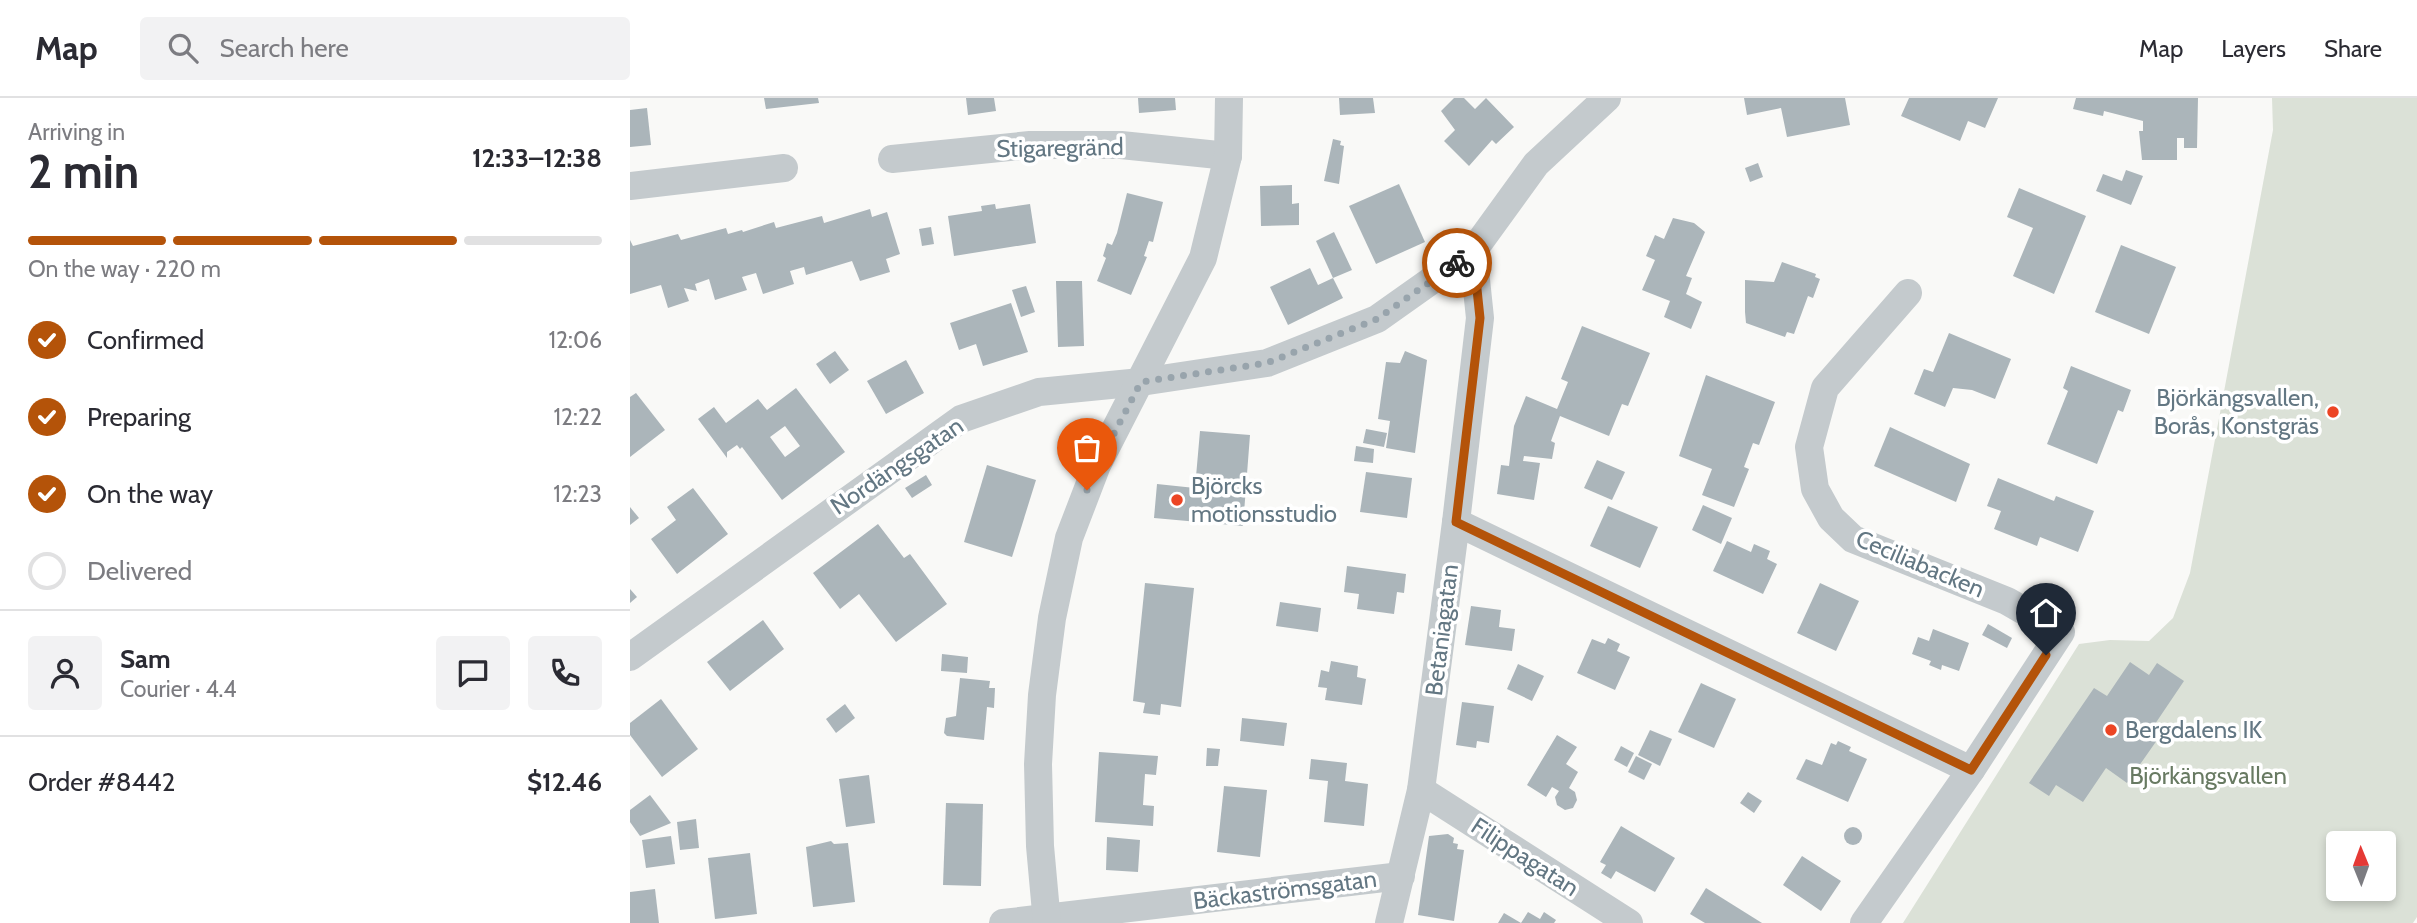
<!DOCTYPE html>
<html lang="en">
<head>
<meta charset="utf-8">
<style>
  :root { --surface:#fff; --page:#f2f2f3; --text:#2b2b33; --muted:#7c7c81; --line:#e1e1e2; --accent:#b45309 }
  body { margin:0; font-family:Cabin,sans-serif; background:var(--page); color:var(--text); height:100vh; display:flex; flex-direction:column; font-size:26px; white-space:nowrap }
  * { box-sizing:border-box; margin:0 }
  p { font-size:23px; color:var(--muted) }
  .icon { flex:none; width:38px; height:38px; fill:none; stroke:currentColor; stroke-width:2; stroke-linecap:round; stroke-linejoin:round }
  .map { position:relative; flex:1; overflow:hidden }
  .panel { display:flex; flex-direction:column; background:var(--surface); width:630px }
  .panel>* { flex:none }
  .needle { width:46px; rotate:359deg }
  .buttons { position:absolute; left:1696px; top:733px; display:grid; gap:14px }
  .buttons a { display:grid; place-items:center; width:70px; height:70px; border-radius:7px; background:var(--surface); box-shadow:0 4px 10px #0003; font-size:35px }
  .pin { position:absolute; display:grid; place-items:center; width:60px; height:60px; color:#fff; margin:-72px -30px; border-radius:50% 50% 50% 0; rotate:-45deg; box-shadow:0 0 7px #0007 }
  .pin .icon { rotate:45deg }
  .courier { position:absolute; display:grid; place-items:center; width:70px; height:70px; margin:-35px; border:5px solid #b45309; border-radius:50%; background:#fff; color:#222; box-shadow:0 2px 9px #0007 }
  .summary em { font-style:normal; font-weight:800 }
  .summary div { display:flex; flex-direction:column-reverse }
  .summary { display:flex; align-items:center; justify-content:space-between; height:119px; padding:0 28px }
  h1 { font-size:46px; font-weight:800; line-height:52px }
  .bar { display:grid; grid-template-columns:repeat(4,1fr); gap:10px 7px; align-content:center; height:84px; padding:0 28px }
  .bar i { height:9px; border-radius:5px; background:var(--line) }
  .bar .on { background:var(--accent) }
  .bar p { grid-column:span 4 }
  .line { display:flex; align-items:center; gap:18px; padding:0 28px; border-top:2px solid var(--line) }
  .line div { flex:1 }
  .round { display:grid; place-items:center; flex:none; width:74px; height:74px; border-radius:7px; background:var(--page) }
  ol { padding:0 28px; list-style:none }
  li { display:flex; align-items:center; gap:21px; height:77px }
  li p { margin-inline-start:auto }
  li .icon { padding:7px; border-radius:50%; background:var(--accent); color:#fff; stroke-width:4 }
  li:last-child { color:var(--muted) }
  li i { width:38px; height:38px; border:4px solid var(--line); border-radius:50% }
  header { display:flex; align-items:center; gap:42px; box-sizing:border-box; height:98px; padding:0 35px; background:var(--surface); border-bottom:2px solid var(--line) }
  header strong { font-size:33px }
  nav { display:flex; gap:38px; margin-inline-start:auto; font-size:24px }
  .search { width:490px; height:63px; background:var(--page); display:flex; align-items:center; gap:18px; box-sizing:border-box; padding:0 24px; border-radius:7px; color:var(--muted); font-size:26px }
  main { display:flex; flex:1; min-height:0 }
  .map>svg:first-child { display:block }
  .green { fill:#dbe1d7; fill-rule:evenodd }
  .building { fill:#abb5ba; fill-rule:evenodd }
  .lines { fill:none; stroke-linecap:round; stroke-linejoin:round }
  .minor { stroke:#c4cacd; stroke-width:28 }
  .done { stroke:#98a4ac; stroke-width:7; stroke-dasharray:0 12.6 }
  .route { stroke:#b45309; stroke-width:9 }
  .poi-dot { fill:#ec4524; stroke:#fff; stroke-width:2.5 }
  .labels { text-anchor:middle; stroke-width:7; stroke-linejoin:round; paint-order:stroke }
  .street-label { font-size:24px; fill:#637783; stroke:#fff }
  .poi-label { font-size:24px; fill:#637783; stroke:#fff; text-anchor:start }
  .park-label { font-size:24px; fill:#687a62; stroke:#fff }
</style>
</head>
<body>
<header>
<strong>Map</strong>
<div class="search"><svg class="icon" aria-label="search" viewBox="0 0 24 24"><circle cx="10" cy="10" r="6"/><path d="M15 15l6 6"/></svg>Search here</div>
<nav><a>Map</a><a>Layers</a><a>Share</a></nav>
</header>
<main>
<section class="panel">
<div class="summary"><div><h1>2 min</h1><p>Arriving in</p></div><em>12:33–12:38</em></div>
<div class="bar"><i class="on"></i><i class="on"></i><i class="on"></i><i></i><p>On the way · 220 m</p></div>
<ol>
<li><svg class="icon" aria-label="check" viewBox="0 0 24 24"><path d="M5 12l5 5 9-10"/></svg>Confirmed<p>12:06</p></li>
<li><svg class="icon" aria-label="check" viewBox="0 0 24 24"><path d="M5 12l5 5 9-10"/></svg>Preparing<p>12:22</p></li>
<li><svg class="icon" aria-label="check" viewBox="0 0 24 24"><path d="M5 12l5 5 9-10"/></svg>On the way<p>12:23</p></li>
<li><i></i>Delivered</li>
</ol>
<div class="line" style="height:126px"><a class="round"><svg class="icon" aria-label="person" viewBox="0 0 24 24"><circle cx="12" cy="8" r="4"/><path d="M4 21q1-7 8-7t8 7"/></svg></a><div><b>Sam</b><p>Courier · 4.4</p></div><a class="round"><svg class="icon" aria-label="chat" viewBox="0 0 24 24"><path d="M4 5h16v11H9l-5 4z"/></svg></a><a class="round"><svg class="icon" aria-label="phone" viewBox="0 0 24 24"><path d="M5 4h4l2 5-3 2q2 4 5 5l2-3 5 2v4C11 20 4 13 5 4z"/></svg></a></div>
<div class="line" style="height:91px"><div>Order #8442</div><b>$12.46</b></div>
</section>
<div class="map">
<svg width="1787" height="825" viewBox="0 0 1787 825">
  <rect width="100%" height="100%" fill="#f9f9f7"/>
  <!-- green -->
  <path class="green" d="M1642 0H1787V819L1783 825H1273L1449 546 1480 542 1519 543 1543 520 1560 475 1643 32ZM1708 746H1754V791H1708Z"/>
  <!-- building -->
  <g class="building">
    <polygon points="134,0 188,0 189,5 136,11"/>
    <polygon points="336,0 364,0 366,13 338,17"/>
    <polygon points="508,0 545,0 546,12 509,15"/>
    <polygon points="709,0 743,0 745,15 710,17"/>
    <polygon points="824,0 834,0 845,11 856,0 884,29 866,46 862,42 839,68 814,43 825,32 811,13"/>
    <polygon points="1114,0 1215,0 1220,27 1157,39 1151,10 1117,17"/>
    <polygon points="1279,0 1368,0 1355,30 1338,23 1330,43 1271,18"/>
    <polygon points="1446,0 1568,0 1567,50 1554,50 1554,40 1547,40 1547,62 1512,62 1509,33 1513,33 1513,23 1474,13 1473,18 1443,11"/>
    <polygon points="17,10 21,47 0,49 0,12"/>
    <polygon points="703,41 711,43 710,47 714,48 709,86 694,83"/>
    <polygon points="1128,65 1133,79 1120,84 1115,70"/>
    <polygon points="1496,72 1513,78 1501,107 1466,93 1473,76 1492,83"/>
    <polygon points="769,86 795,144 746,166 719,108"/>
    <polygon points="662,87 662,106 669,105 669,127 631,128 630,88"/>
    <polygon points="1389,90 1456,118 1424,196 1383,178 1403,130 1377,119"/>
    <polygon points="497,95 533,104 523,144 519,143 514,158 517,159 501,197 467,183 476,160 473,158 477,145 482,147 487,135"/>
    <polygon points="365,106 366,111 400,106 406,145 324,158 318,118 352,113 351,108"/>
    <polygon points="240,111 242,119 257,114 270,156 256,161 260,174 230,183 222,163 176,177 174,169 160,173 164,186 133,196 126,175 112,179 117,192 85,202 79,181 65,186 67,193 54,190 59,203 38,210 31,187 0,196 0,142 3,148 48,136 51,142 96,130 98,136 112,132 113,134 144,124 146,130 192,118 194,125"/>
    <polygon points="1043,120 1064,125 1075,134 1056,178 1062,180 1056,196 1072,204 1061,231 1034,219 1040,203 1012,192 1025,162 1016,158 1025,137 1034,141"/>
    <polygon points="301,129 304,146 292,148 289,131"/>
    <polygon points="704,134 722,172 703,180 686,143"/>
    <polygon points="1491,147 1546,169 1519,236 1465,214"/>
    <polygon points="1152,164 1186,176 1185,179 1190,181 1183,200 1178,198 1164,236 1157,234 1155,239 1116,225 1115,214 1115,182 1144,184"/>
    <polygon points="680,170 688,187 703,180 713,200 658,227 640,189"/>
    <polygon points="426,183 452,183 454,248 428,249"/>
    <polygon points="396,188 405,214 391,219 382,192"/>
    <polygon points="381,205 398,254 353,268 346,246 329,252 320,225"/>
    <polygon points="952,228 1020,255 998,308 992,306 979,338 930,318 921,343 925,345 922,361 894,358 893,363 910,365 904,402 867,396 871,367 879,368 884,328 896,298 927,311 938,284 931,281"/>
    <polygon points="1319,235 1381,261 1365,301 1342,292 1323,290 1315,309 1284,296 1294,271 1303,274"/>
    <polygon points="205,253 219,272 200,286 186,266"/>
    <polygon points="775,253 797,262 785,355 756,350 760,323 748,321 756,264 770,265"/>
    <polygon points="276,262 294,295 256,316 237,283"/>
    <polygon points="1441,268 1501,292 1493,314 1488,312 1467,366 1417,346 1438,293 1433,290"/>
    <polygon points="1076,277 1145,304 1129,347 1123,345 1114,369 1119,371 1104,409 1072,397 1082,371 1049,358"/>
    <path d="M166 290 215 354 152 402 112 349 110 351 107 347 97 354V360L68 321 84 309 96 325 128 301 137 312ZM155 328 170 348 155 359 140 339Z"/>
    <polygon points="6,295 35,332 0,359 0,299"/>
    <polygon points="1260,329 1340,366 1326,404 1244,368"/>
    <polygon points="736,331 757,335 754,349 733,345"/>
    <polygon points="570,333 620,337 613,428 524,420 527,386 565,390"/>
    <polygon points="726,348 744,351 743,365 724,363"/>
    <polygon points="967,362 995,374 982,402 954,390"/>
    <polygon points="357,367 406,382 382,459 334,444"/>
    <polygon points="736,374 782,380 777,420 730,414"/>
    <polygon points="296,377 302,387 282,400 275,390"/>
    <polygon points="1368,380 1424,403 1426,398 1464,413 1448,454 1410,439 1407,448 1364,431 1371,413 1357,408"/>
    <polygon points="63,390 98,436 47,476 21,441 46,422 37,409"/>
    <polygon points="1073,407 1102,420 1091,446 1062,432"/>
    <polygon points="978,408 1028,429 1010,470 960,448"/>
    <polygon points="0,409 9,420 0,427"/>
    <polygon points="248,426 274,460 280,456 317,506 266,544 229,496 210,511 183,475"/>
    <polygon points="1097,443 1121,454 1124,446 1140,453 1137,461 1147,466 1133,496 1083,473"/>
    <polygon points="717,468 776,476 774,495 767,494 764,516 727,511 729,496 714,494"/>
    <polygon points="515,485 564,490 551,609 531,606 530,617 513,615 515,605 503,603"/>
    <polygon points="1190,485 1229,503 1206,553 1167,535"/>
    <polygon points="0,491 7,499 0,505"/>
    <polygon points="650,504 691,510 688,534 646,528"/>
    <polygon points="841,508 871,512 869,529 885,531 882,553 835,547"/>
    <polygon points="133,522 154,551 100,593 77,564"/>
    <polygon points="1358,526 1382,540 1377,550 1352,537"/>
    <polygon points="1303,531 1339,545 1329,573 1312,567 1311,572 1299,567 1301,563 1282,556 1288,539 1299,543"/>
    <polygon points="978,540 990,546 987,553 1000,559 985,592 947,575 962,541 975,546"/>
    <polygon points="312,556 338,559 337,575 311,573"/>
    <polygon points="701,563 728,568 727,579 736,581 732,607 695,602 697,590 688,589 691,572 699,574"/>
    <polygon points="1500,564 1519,577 1527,565 1554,583 1523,629 1532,635 1497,685 1476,670 1453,704 1426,687 1419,698 1399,685 1464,590 1477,598"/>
    <polygon points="888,566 914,578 902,603 877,591"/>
    <polygon points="330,580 360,583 359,590 365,590 364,610 357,609 354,642 317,638 314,635 316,620 326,618"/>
    <polygon points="1071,585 1106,601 1084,650 1048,634"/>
    <polygon points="31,601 68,651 32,679 0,637 0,625"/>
    <polygon points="832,604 864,608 859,645 847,643 846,650 826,647"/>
    <polygon points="215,606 225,620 206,635 196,621"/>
    <polygon points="612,620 657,625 654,648 610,643"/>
    <polygon points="1020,632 1042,641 1030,668 1008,657"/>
    <polygon points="927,637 947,649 936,666 948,674 939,690 945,694 947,702 943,710 935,712 927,707 925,699 929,693 922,689 916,699 897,687"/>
    <polygon points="1208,643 1221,649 1219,653 1237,661 1218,704 1166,681 1176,661 1192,667 1201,645 1206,647"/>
    <polygon points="991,648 1004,655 997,669 984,662"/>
    <polygon points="577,650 590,651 588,668 576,668"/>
    <polygon points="469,654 528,658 526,677 515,676 513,707 524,708 523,728 465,724"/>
    <polygon points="1006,658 1022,666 1014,682 998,674"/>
    <polygon points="681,661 717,665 715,683 738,686 734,728 694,724 698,683 679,681"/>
    <polygon points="239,677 245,725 216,729 209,681"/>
    <polygon points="594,688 637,692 630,759 587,754"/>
    <polygon points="1118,694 1132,703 1124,715 1110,705"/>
    <polygon points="20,697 41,725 10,738 0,724 0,712"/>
    <polygon points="316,705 353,706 351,788 313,787"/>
    <polygon points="66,721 69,750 50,752 47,724"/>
    <polygon points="991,728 1045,760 1025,794 986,773 981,781 971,775 976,767 970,764"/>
    <circle cx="1223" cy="738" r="9"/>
    <polygon points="818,736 824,740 823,745 828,746 827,751 834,752 824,823 788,817 799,738"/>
    <polygon points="41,738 45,766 16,770 12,742"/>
    <polygon points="477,739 510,742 508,774 476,772"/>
    <polygon points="201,743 204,746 218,745 225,804 183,809 176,749"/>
    <polygon points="120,755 127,816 85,821 78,760"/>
    <polygon points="1172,758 1211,783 1191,813 1153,787"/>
    <polygon points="1076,790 1132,825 1075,825 1060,816"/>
    <polygon points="25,791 29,825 0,825 0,794"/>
    <polygon points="898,814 910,821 914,814 926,822 924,825 891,825"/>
    <polygon points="874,815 891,825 868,825"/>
  </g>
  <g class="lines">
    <!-- minor -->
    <g class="minor">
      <polyline points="262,61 400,47 491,47 598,58"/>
      <polyline points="0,88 154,70"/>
      <polyline points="826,424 1341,672"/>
      <polyline points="0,559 331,321 409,294 511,284 637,265 747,221 843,153 906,66 977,0"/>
      <polyline points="791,692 999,825"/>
      <polyline points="373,825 771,778"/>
      <polyline points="417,825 410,748 408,666 412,597 422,520 439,440 467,367 573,160 598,58 599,0"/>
      <polyline points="759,825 791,692 826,424 850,220 843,153"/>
      <polyline points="1234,825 1341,672 1431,534 1377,503 1223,441 1201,420 1185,391 1179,349 1195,290 1278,195"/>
    </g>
  </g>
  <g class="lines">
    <!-- done -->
    <polyline class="done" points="457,392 467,368 511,284 637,265 747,221 827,165"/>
    <!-- route -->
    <polyline class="route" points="827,165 843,153 850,220 826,424 1341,672 1416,557"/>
  </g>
  <!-- markers -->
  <g class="poi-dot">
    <circle cx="1703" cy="314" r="7"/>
    <circle cx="547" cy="402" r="7"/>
    <circle cx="1481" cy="632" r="7"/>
  </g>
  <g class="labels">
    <!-- street labels -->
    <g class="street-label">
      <text transform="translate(430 50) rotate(-1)" y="8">Stigaregränd</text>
      <text transform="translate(267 368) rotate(-34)" y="8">Nordängsgatan</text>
      <text transform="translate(1290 466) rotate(23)" y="8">Ceciliabacken</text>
      <text transform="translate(812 532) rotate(-83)" y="8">Betaniagatan</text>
      <text transform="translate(895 759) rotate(33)" y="8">Filippagatan</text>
      <text transform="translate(655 792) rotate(-7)" y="8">Bäckaströmsgatan</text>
    </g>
    <!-- poi labels -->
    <g class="poi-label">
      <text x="1689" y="308" text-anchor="end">Björkängsvallen,<tspan x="1689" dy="28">Borås, Konstgräs</tspan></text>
      <text x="561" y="396">Björcks<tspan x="561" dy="28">motionsstudio</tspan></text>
      <text x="1495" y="640">Bergdalens IK</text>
    </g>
    <!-- park labels -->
    <g class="park-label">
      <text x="1578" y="686">Björkängsvallen</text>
    </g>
  </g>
</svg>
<div class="buttons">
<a><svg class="needle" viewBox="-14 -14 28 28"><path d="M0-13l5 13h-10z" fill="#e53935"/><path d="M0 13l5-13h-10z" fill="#7c7c81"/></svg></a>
</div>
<div class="pin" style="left:457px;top:392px;background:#ea580c"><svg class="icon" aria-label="bag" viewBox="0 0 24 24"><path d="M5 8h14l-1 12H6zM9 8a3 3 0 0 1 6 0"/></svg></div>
<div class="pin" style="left:1416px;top:557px;background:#1f2937"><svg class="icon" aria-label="home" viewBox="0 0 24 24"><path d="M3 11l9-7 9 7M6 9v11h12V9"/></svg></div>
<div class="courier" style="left:827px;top:165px"><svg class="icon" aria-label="bike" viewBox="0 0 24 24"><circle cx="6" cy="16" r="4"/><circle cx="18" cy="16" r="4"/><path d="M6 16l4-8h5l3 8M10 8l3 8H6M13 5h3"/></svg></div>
</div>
</main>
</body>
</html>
